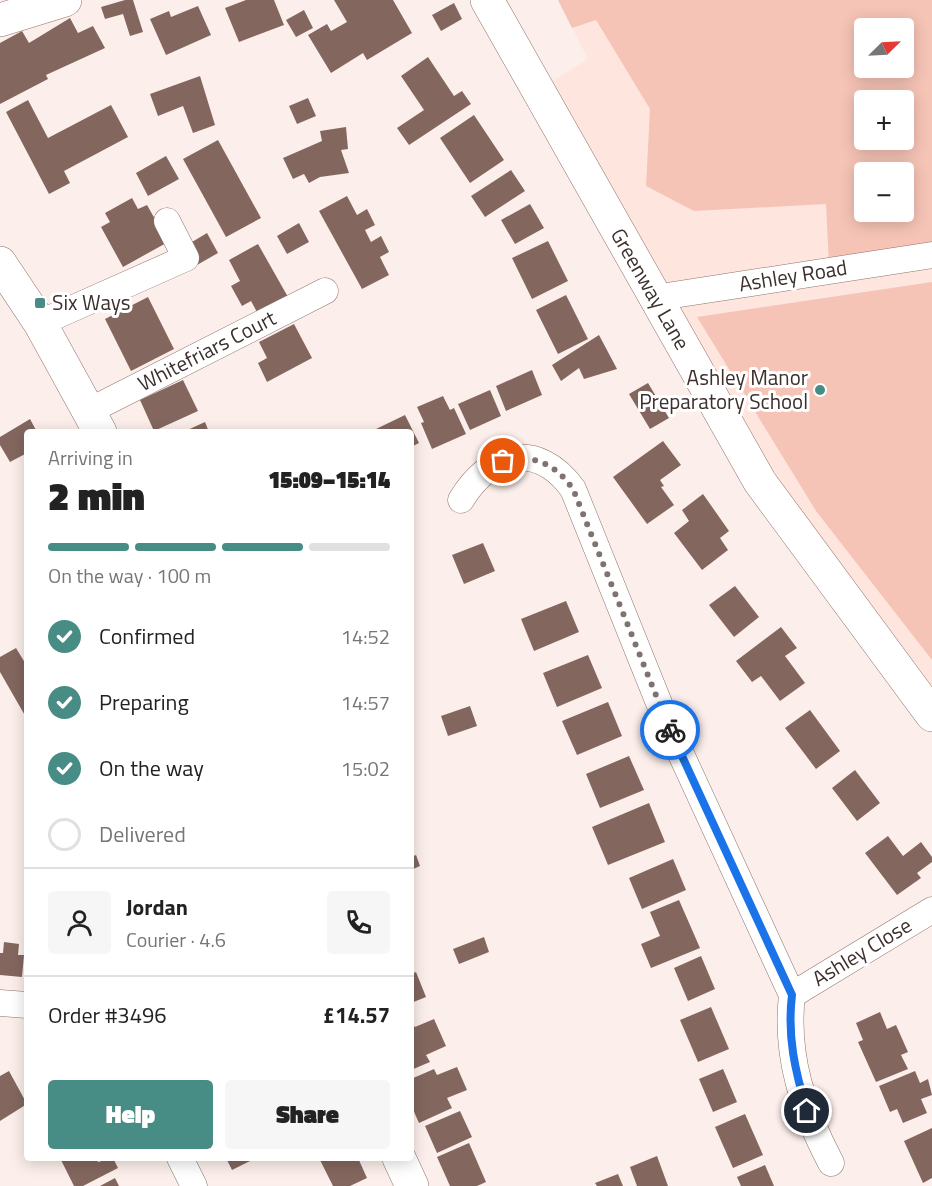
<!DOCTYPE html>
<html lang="en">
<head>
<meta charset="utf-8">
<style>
  :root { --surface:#fff; --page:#f6f6f6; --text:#222; --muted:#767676; --line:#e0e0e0; --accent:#478d85 }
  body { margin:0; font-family:"Titillium Web",sans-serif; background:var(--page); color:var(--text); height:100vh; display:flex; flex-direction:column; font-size:22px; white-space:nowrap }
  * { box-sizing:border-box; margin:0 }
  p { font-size:20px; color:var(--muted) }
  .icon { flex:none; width:33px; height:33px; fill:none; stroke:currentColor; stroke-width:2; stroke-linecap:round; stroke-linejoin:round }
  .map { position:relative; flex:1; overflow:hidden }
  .panel { position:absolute; left:24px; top:429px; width:390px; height:732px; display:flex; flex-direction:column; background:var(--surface); border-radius:6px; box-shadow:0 3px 15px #0003 }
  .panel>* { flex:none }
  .needle { width:39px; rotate:66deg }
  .tools { position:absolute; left:854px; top:18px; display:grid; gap:12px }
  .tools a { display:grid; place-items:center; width:60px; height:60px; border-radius:6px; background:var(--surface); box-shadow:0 3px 15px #0003; font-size:30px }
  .pin { position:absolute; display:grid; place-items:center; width:51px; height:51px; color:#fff; margin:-26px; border:3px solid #fff; border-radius:50%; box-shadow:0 2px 6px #0007 }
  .courier { position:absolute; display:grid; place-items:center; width:60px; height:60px; margin:-30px; border:4px solid #1a73e8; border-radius:50%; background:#fff; color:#222; box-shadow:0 2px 8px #0007 }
  .headline em { font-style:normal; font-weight:800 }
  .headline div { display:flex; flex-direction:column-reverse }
  .headline { display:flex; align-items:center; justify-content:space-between; height:102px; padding:0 24px }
  h1 { font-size:39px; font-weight:800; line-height:45px }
  .bar { display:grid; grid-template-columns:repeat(4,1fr); gap:9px 6px; align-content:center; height:72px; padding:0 24px }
  .bar i { height:8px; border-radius:4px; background:var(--line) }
  .bar .active { background:var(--accent) }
  .bar p { grid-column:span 4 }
  .line { display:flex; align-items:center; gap:15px; padding:0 24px; border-top:2px solid var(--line) }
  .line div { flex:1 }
  .round { display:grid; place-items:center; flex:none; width:63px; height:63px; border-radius:6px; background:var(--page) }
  ol { padding:0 24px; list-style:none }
  li { display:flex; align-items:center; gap:18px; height:66px }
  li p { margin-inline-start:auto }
  li .icon { padding:6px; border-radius:50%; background:var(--accent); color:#fff; stroke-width:4 }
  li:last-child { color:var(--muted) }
  li i { width:33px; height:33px; border:3px solid var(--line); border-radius:50% }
  .action { display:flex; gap:12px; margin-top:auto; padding:12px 24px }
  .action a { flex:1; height:69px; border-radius:6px; background:var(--accent); color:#fff; font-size:24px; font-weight:800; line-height:69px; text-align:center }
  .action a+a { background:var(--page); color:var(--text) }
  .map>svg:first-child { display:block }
  .built { fill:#fee5de; fill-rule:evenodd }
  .green { fill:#f6c4b6; fill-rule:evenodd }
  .building { fill:#83675f }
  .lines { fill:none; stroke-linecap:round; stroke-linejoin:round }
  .street-casing { stroke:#90736b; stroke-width:27 }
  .secondary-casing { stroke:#90736b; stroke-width:34 }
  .street { stroke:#fff; stroke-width:26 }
  .secondary { stroke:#fff; stroke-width:33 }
  .done { stroke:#7f7370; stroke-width:6; stroke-dasharray:0 10.8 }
  .route { stroke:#1a73e8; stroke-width:8 }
  .poi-dot { fill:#478d85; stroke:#fff; stroke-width:2 }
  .labels { text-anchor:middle; stroke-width:6; stroke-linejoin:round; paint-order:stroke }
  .street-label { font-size:21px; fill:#3c302d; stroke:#fff }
  .poi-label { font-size:21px; fill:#3c302d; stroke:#fff; text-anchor:start }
</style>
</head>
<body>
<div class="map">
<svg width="932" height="1186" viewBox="0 0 932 1186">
  <rect width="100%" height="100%" fill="#fcefeb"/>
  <!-- built -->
  <path class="built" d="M558 0H932V715L876 641 538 90 588 59ZM864 28H903V68H864ZM864 100H903V140H864ZM864 172H903V212H864Z"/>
  <!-- green -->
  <g class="green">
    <path d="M558 0H932V251L829 265 826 204 694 211 646 186 650 109 596 20 572 28ZM864 28H903V68H864ZM864 100H903V140H864ZM864 172H903V212H864Z"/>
    <polygon points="932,282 932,660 816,511 697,317"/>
  </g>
  <!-- building -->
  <g class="building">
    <polygon points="125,0 133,0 143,32 130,36 123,14 105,19 101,7"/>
    <polygon points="246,0 274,0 284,25 239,42 225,8"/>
    <polygon points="334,0 393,0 412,33 367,60 363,53 331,73 308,35 327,24 331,31 347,22"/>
    <polygon points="454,3 462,19 441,31 432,15"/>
    <polygon points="198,6 211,35 166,55 150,19 169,11 171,17"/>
    <polygon points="304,10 313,28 296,37 286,20"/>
    <polygon points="70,18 78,33 93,26 105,48 46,75 48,79 0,104 0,43 22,31 29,43"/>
    <polygon points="428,57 454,96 462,91 471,104 409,145 397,128 424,110 401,76"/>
    <polygon points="200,76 215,125 193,133 183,106 158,116 150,94"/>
    <polygon points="308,98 316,116 297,124 289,106"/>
    <polygon points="28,100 48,138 111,105 128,137 64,171 70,183 49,194 6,112"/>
    <polygon points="474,115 504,160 470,183 440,138"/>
    <polygon points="346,127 348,149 341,150 349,173 320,177 309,183 304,174 293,179 283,158 322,141 320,131"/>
    <polygon points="218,140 261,218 226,237 183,159"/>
    <polygon points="166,156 179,179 148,196 136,173"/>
    <polygon points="511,170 525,191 485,217 471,196"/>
    <polygon points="347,196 357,215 367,209 375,225 365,230 371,242 381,236 389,252 380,257 389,275 362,289 319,211"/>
    <polygon points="132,198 138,209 147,205 168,242 123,267 101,227 110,222 105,213"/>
    <polygon points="530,204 544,228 515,244 501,220"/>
    <polygon points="299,223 309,242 287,254 277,236"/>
    <polygon points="207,233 218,253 197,265 187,245"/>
    <polygon points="548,241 568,281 532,299 512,258"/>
    <polygon points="258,244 288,297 258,314 251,301 242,306 231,286 240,281 229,260"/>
    <polygon points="566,295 588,339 558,354 536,310"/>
    <polygon points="148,297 174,349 131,371 105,319"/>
    <polygon points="294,324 312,358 267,382 258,363 267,358 259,342"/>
    <polygon points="599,335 617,369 584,379 579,368 561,381 552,365"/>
    <polygon points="532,370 542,395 506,411 496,386"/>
    <polygon points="183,380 198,411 154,431 140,400"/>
    <polygon points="648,383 669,418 650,429 629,394"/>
    <polygon points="490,390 501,416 470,430 458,404"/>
    <polygon points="443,396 450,410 454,408 466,434 432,449 421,423 424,422 417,407"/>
    <polygon points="405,415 419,443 411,447 411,432 377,432 376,429"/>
    <polygon points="30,419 37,432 27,432 27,453 10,462 0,445 0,437"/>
    <polygon points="205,422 209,432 183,432"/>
    <polygon points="663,441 681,465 660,480 664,486 661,487 674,505 647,524 613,477"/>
    <polygon points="703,494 729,531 720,538 728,550 702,570 674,533 689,521 682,510"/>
    <polygon points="483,543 495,571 464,584 452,555"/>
    <polygon points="735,586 759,617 734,637 709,605"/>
    <polygon points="566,601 579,632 534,651 521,619"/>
    <polygon points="781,627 797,648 785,656 805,683 780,701 761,676 752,682 736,661"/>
    <polygon points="16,648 27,666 27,719 0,672 0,657"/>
    <polygon points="588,655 602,688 557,707 543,673"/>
    <polygon points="608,702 622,736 577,755 562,721"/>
    <polygon points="470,706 477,726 448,736 441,716"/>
    <polygon points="810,710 840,751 816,769 785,728"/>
    <polygon points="629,756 644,790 600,808 586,774"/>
    <polygon points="855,770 880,803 857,821 832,788"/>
    <polygon points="649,803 665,842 608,865 592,827"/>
    <polygon points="888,836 903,856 921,842 932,857 932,862 917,873 921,878 897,895 865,853"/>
    <polygon points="416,855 420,866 411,870 411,857"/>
    <polygon points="673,859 686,890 642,909 629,878"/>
    <polygon points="679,900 700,948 651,968 641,944 660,936 650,912"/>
    <polygon points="484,937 489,952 459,964 453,949"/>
    <polygon points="4,942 19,944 18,955 24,955 22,977 0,975 0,953 3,953"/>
    <polygon points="701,956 715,989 688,1001 674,968"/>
    <polygon points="416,972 426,997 411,1003 411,974"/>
    <polygon points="711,1007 729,1049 698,1062 680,1020"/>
    <polygon points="880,1012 887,1029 896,1025 908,1052 901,1055 908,1069 876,1082 858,1042 863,1040 856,1023"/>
    <polygon points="434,1019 446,1046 426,1055 430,1062 411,1070 411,1022 415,1027"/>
    <polygon points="457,1067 467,1090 447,1098 452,1108 419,1123 411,1105 411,1079 434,1069 437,1075"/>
    <polygon points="723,1069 737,1102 713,1112 699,1079"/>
    <polygon points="9,1071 27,1104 0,1121 0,1076"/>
    <polygon points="915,1071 920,1083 928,1079 932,1095 921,1099 927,1113 903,1123 897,1109 890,1112 879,1086"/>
    <polygon points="460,1111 472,1137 437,1153 425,1126"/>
    <polygon points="745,1114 763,1155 733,1168 715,1127"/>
    <polygon points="932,1128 932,1178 923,1183 904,1141"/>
    <polygon points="469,1143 486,1182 477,1186 450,1186 437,1157"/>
    <polygon points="657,1156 668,1186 637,1186 630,1167"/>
    <polygon points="65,1158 96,1158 98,1162 113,1158 118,1168 83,1186 74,1186 61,1160"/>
    <polygon points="226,1158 256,1158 232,1170"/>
    <polygon points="325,1158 358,1158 367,1178 350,1186 333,1186 320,1160"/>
    <polygon points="765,1165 774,1186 741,1186 737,1177"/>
    <polygon points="618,1174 623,1186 597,1186 595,1183"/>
    <polygon points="115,1178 119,1186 100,1186"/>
  </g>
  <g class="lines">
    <defs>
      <g id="street">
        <polyline points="654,298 932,255"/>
        <polyline points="40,323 186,258 167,221"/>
        <polyline points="89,411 325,291"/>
        <path d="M461 500C490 452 537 440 573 489L669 728 792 995C785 1055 803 1110 831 1163"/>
        <polyline points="792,995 932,910"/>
        <polyline points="0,1003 27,1005"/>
        <polyline points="180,1158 194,1186"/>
      </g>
      <g id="secondary">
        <polyline points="487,0 760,482 932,715"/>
        <polyline points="0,20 65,0"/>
        <polyline points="0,263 40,323 100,432"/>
        <polyline points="399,1158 412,1186"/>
      </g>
    </defs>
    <!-- street casing -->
    <use href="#street" class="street-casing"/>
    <!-- secondary casing -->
    <use href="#secondary" class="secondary-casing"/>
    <!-- street -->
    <use href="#street" class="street"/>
    <!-- secondary -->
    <use href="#secondary" class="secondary"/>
  </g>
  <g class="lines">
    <!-- done -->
    <path class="done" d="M503 461C535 454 555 464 573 489L670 730"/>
    <!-- route -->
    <path class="route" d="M670 730 792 995C787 1036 795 1071 807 1111"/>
  </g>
  <!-- markers -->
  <g class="poi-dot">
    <rect x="34" y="297" width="12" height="12" rx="3"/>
    <circle cx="820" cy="390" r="6"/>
  </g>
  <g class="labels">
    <!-- street labels -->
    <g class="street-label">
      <text transform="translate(793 276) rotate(-9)" y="7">Ashley Road</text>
      <text transform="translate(650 289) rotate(60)" y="7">Greenway Lane</text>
      <text transform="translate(207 351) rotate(-27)" y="7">Whitefriars Court</text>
      <text transform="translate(862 952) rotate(-31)" y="7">Ashley Close</text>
    </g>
    <!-- poi labels -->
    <g class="poi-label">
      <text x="52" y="310">Six Ways</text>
      <text x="808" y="385" text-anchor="end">Ashley Manor<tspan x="808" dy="24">Preparatory School</tspan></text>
    </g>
  </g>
</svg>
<div class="tools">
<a><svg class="needle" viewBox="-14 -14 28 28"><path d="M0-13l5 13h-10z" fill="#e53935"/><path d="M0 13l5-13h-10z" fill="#767676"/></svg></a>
<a>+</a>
<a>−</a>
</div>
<div class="pin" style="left:503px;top:461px;background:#ea580c"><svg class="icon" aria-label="bag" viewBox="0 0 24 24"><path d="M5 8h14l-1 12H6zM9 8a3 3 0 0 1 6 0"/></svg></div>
<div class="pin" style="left:807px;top:1111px;background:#1f2937"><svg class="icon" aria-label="home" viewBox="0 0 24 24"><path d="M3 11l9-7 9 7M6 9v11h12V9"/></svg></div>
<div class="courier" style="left:670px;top:730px"><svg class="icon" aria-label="bike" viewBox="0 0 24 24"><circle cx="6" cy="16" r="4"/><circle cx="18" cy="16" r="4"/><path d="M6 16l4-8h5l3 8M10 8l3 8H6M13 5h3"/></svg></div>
<section class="panel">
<div class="headline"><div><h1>2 min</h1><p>Arriving in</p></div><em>15:09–15:14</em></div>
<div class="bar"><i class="active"></i><i class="active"></i><i class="active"></i><i></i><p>On the way · 100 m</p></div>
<ol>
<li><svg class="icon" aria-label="check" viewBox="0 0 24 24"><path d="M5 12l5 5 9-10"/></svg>Confirmed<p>14:52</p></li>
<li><svg class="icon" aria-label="check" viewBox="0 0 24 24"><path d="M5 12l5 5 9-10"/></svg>Preparing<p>14:57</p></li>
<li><svg class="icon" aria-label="check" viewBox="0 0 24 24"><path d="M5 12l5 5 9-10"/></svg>On the way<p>15:02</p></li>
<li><i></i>Delivered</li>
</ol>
<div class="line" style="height:108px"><a class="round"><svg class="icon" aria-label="person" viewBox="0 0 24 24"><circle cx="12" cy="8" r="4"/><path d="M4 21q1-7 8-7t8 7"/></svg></a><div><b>Jordan</b><p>Courier · 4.6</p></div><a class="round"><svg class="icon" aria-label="phone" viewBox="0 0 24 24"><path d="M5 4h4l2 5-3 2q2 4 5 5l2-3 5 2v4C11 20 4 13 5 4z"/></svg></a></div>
<div class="line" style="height:78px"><div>Order #3496</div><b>£14.57</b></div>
<div class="action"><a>Help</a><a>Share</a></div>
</section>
</div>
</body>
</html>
